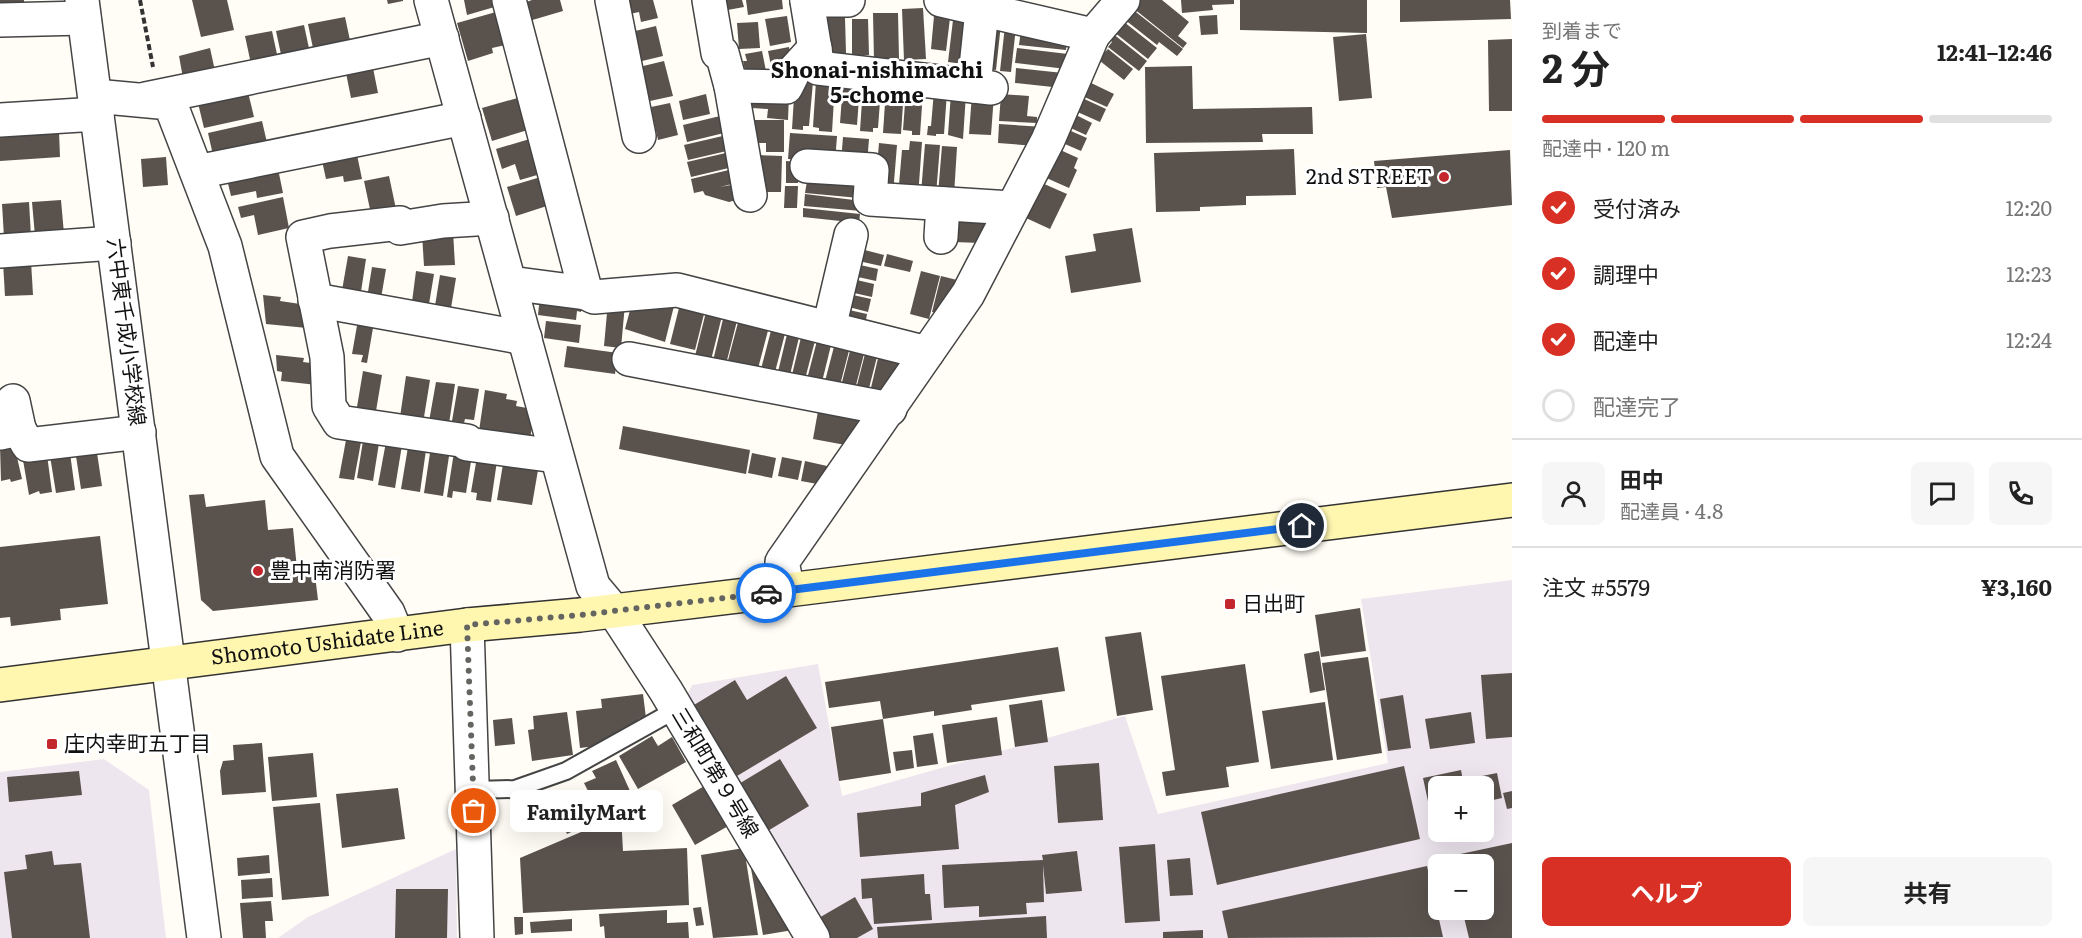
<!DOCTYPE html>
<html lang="ja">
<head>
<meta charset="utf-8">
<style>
  :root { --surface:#fff; --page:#f6f6f6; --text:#222; --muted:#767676; --line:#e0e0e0; --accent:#d93025 }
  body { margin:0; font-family:Literata,"Noto Sans JP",serif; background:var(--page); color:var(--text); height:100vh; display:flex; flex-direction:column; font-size:22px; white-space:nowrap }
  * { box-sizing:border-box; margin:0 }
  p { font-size:20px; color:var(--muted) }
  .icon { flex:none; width:33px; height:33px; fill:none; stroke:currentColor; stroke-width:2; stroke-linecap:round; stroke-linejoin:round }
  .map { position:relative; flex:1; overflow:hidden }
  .drawer { display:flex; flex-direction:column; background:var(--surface); width:570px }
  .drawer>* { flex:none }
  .buttons { position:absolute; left:1428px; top:776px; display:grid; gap:12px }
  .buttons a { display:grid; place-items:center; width:66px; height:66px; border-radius:9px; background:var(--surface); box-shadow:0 6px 24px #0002; font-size:30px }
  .pin { position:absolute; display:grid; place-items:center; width:51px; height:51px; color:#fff; margin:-26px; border:3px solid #fff; border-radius:50%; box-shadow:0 2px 6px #0007 }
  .courier { position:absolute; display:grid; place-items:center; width:60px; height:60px; margin:-30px; border:4px solid #1a73e8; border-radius:50%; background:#fff; color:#222; box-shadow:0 2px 8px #0007 }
  .bubble { position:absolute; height:42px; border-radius:9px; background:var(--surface); box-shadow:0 6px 24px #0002; font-size:20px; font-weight:700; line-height:42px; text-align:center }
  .summary em { font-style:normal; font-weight:700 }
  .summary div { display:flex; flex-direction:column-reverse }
  .summary { display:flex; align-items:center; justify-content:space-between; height:102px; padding:0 30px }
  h1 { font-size:39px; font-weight:700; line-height:45px }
  .bar { display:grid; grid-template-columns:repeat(4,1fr); gap:9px 6px; align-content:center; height:72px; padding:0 30px }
  .bar i { height:8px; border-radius:4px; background:var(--line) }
  .bar .selected { background:var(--accent) }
  .bar p { grid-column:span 4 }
  .line { display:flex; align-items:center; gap:15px; padding:0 30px; border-top:2px solid var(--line) }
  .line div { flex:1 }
  .round { display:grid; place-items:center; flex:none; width:63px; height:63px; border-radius:9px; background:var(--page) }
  ol { padding:0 30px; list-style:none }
  li { display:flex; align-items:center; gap:18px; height:66px }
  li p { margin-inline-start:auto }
  li .icon { padding:6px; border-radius:50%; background:var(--accent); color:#fff; stroke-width:4 }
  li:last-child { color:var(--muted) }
  li i { width:33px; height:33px; border:3px solid var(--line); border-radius:50% }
  .button { display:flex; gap:12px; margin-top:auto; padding:12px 30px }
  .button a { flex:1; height:69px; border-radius:9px; background:var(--accent); color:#fff; font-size:24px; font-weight:700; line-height:69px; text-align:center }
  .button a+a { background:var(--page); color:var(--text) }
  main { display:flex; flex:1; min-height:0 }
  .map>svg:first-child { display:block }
  .industrial { fill:#eee6ef; fill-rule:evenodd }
  .building { fill:#5a524d }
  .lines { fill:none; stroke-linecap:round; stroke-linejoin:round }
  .service-casing { stroke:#444; stroke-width:20 }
  .minor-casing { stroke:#444; stroke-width:36 }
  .tertiary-casing { stroke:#444; stroke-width:36 }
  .secondary-casing { stroke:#333; stroke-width:36 }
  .path { stroke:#333; stroke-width:4; stroke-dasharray:6 3; stroke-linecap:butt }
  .service { stroke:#fff; stroke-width:16 }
  .minor { stroke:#fff; stroke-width:33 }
  .tertiary { stroke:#fff; stroke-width:33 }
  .secondary { stroke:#fff6b0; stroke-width:33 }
  .done { stroke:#646461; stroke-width:6; stroke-dasharray:0 10.8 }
  .route { stroke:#1a73e8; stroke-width:8 }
  .poi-dot { fill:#c4262e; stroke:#fff; stroke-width:2 }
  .labels { text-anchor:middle; stroke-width:6; stroke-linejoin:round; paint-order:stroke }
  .poi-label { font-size:21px; fill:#111; stroke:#fff; text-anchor:start }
  .street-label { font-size:21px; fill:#111; stroke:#fff }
  .neighbourhood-label { font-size:22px; font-weight:bold; fill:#111; stroke:#fff }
</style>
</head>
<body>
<main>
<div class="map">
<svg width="1512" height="938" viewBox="0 0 1512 938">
  <rect width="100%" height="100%" fill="#fffdf5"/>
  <!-- industrial -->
  <g class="industrial">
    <path d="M1512 580V938H824L684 702 692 685 818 664 842 796 1125 716 1158 814 1388 763 1361 599ZM1438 786H1484V831H1438ZM1438 864H1484V909H1438Z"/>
    <polygon points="104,759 149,790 166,938 0,938 0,772"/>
    <polygon points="456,849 457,938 278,938 308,917"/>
  </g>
  <!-- building -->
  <g class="building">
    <rect x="0" y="0" width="24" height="4"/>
    <polygon points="192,0 227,0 234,30 201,37"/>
    <polygon points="387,0 403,0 403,1 388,4"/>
    <polygon points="464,0 496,0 498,6 467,15"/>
    <polygon points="532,0 560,0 563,11 529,21 523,3"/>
    <polygon points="622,0 653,0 658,18 641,22 639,12 625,15"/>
    <polygon points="720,0 742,0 744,7 722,11"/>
    <polygon points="746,0 782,0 783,9 748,15"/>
    <polygon points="1139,0 1162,0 1189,22 1178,36 1187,43 1183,48 1133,8"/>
    <polygon points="1181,0 1234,0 1234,4 1212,5 1213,10 1182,13"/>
    <polygon points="1240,0 1367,0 1367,33 1240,30"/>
    <polygon points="1400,0 1510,0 1511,19 1400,22"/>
    <polygon points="923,8 926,59 904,60 902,9"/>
    <polygon points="1132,9 1183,49 1177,56 1159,42 1157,45 1124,19"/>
    <polygon points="496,12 510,44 492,48 493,53 468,61 457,23"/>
    <polygon points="873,13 898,13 899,59 874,60"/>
    <polygon points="1217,15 1218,34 1201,35 1199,16"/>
    <polygon points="787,16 791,42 770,46 765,19"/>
    <polygon points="934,16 950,18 946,51 931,49"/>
    <polygon points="345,17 351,45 314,53 308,24"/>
    <polygon points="826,18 845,18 846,53 832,53 832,50 827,50"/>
    <polygon points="852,19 868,19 869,55 852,56"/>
    <polygon points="953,20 976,22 971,65 948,62"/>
    <polygon points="758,22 760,48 739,49 737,23"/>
    <polygon points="1124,22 1157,48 1148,59 1114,32"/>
    <polygon points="987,23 1001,24 996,70 981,68"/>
    <polygon points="304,25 310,53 282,59 276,31"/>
    <polygon points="656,26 663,56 638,62 631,32"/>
    <polygon points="1005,26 1016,27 1011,72 1000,71"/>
    <polygon points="1021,30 1068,35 1066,50 1019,45"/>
    <polygon points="272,31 278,59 251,64 245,36"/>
    <polygon points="1112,33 1147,61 1139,71 1108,47 1112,42 1108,38"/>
    <polygon points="1366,34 1372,98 1339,101 1333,37"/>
    <polygon points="1512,39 1512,111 1489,111 1488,40"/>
    <polygon points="789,47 793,66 774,80 768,51"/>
    <polygon points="210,48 215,71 183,78 179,56"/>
    <polygon points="1017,48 1068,54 1066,69 1015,63"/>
    <polygon points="1108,49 1133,69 1124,80 1095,57 1099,52 1102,55"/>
    <polygon points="762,51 767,76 747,80 743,61 747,61 745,54"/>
    <polygon points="664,61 673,96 650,101 647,92 641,94 635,68"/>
    <polygon points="372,63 378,93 351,98 345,68"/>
    <polygon points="1192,66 1193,109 1312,107 1313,134 1262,134 1263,142 1146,143 1145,67"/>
    <polygon points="1016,68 1063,73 1062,88 1015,83"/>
    <polygon points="795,81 813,82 809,126 803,126 803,130 792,129"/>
    <polygon points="816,81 835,82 832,132 819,131 819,128 813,127"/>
    <polygon points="1087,81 1114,94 1107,107 1080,95"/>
    <polygon points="843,83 860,85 857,125 840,123"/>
    <polygon points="863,86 881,88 878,128 873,128 873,132 860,131"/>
    <polygon points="247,88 254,117 204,128 197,99"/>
    <polygon points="886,88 904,89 901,134 883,133"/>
    <polygon points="906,90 923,91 920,135 912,135 912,131 903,130"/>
    <polygon points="934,91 947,92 944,134 936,134 936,136 927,135 928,126 931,126"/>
    <polygon points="951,93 966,94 963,139 948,135"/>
    <polygon points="706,94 710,114 683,120 679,101"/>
    <polygon points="789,94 788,120 767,118 768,109 752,108 752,103 748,103"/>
    <polygon points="972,94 994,95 991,135 969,134"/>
    <polygon points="1001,94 1029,96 1027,116 1037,117 1037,123 999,121"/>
    <polygon points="521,97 531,129 492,141 482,108"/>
    <polygon points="1080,97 1106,109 1100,122 1073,110"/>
    <polygon points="670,103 678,135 658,140 651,107"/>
    <polygon points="1070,112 1092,123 1086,135 1064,125"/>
    <polygon points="720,116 724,133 687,142 683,125"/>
    <polygon points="754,120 784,120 784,152 766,152 766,143 754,143"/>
    <polygon points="262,121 268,147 213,155 208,133"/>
    <polygon points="999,124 1044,127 1037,146 998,143"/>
    <polygon points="1064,128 1087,138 1081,151 1058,141"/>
    <polygon points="59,132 60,157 0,161 0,135"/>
    <polygon points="790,133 837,136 835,162 788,159"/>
    <polygon points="727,135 731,150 688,160 684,145"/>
    <polygon points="843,137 869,139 867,164 841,162"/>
    <polygon points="533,138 544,173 520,180 515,164 502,169 496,149"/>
    <polygon points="910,141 922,142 918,197 898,196 902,150 909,150"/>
    <polygon points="879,143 897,145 893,194 876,178"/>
    <polygon points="925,144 940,145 936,195 921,193"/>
    <polygon points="942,146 957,147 954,195 938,194"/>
    <polygon points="1056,148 1078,158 1074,168 1077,170 1069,188 1042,176"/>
    <polygon points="1294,149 1296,195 1246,196 1246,205 1200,207 1200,211 1156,212 1154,153"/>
    <polygon points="356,150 362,179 344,182 343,176 326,179 321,156"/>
    <polygon points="1510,150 1512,205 1392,218 1386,187 1377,188 1374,161"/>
    <polygon points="730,152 733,167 691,177 687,162"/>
    <polygon points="758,155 782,156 781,192 762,192"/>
    <polygon points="166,157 168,185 143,187 141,159"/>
    <polygon points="786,161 799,162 798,183 786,183"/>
    <polygon points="277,164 283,193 257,198 256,191 231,196 226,175"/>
    <polygon points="733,169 736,183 720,187 736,184 740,199 729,202 705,195 703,191 694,193 691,179"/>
    <polygon points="389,176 396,209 371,214 364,181"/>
    <polygon points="544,176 553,204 516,216 507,187"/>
    <polygon points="807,181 860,187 859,198 805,193"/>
    <polygon points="1042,183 1067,194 1050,229 1026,218"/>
    <polygon points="785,186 798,186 797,208 784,208"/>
    <polygon points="805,194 862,201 861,211 804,206"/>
    <polygon points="283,197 289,228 258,235 254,215 241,218 238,207"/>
    <polygon points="61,200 64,234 35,236 32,202"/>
    <polygon points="29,202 31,236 4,237 2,204"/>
    <polygon points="803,208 860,214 859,223 803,217"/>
    <polygon points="949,208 985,223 981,243 953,242"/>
    <polygon points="1132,228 1141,282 1071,293 1065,256 1096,251 1093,234"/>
    <polygon points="453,232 455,265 424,266 422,234"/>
    <polygon points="857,248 884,255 881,266 854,260"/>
    <polygon points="887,254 913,261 910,272 884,266"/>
    <polygon points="348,256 366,259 360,298 341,296"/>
    <polygon points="31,261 33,295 5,296 3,262"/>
    <polygon points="851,263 878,269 876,281 849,275"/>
    <polygon points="372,267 386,269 380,304 367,298"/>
    <polygon points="416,271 434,274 429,304 412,302"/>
    <polygon points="921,271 940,276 929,319 910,314"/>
    <polygon points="440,275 456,278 450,314 434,312"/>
    <polygon points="941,276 957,280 950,309 944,315 932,312"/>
    <polygon points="848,278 874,284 872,297 845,291"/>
    <polygon points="844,293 871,299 868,312 841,305"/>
    <polygon points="263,295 281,297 280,301 307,305 307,328 266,324"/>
    <polygon points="535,296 582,303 581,312 577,311 576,320 538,315 539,305 534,304"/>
    <polygon points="633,299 674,306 665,342 625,329"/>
    <polygon points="608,302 625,304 621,348 604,346"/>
    <polygon points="680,304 705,310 695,350 670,344"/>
    <polygon points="707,308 723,312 710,364 694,360"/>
    <polygon points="840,308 867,314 865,326 837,320"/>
    <polygon points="732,312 739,313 725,368 712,365 723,319 730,321"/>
    <polygon points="740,315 770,323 756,376 726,368"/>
    <polygon points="358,320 374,322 367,363 361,362 363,355 352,354"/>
    <polygon points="546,321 581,325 579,343 544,338"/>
    <polygon points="773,323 787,326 775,372 761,369"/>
    <polygon points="789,326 801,329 789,379 777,376"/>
    <polygon points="803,329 817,333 804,383 791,379"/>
    <polygon points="819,333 833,337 821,386 806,383"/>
    <polygon points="836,339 851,343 839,389 824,385"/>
    <polygon points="852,343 866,346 854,393 840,390"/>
    <polygon points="567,346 618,353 615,374 564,367"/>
    <polygon points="867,346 879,349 867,396 855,393"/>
    <polygon points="880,350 906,356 889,400 869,396"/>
    <polygon points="276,355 304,358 303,362 319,364 317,385 281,381 282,372 277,371"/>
    <polygon points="363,371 382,375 376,411 356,413"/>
    <polygon points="406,376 430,380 424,417 415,416 415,420 400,417"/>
    <polygon points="436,382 455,384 448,430 428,427"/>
    <polygon points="458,386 479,389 474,420 465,419 464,423 452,421"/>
    <polygon points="485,390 507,394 506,399 517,401 516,406 527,408 532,427 530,439 479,431"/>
    <polygon points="818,411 870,417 851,446 813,439"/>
    <polygon points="623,426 750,450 746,474 619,449"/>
    <polygon points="13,440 22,479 11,482 10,479 1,481 0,446"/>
    <polygon points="346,440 361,442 354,480 339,478"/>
    <polygon points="363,441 379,443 373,481 357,478"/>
    <polygon points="386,442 402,445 395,488 378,485"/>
    <polygon points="408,447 426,450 420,492 401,489"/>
    <polygon points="454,452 472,455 466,493 453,491 452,498 447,497"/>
    <polygon points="70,453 75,490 56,493 50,456"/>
    <polygon points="97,453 102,486 81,489 76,456"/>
    <polygon points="430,453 449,456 443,496 424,493"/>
    <polygon points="752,453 776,458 772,478 748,473"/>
    <polygon points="47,455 52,492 40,494 39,491 29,495 23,460"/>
    <polygon points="477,457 497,461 491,502 476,500 477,493 471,492"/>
    <polygon points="782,457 802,461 798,480 778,476"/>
    <polygon points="805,461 827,466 823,485 801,481"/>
    <polygon points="503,464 538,470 532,505 497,500"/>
    <polygon points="204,494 206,507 265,500 268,530 293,528 297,569 314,567 318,600 213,611 201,600 189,495"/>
    <polygon points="100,536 108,604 60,609 61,620 11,626 10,617 0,618 0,547"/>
    <polygon points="1360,608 1366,651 1321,657 1315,615"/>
    <polygon points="1141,632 1153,710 1117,716 1105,637"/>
    <polygon points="1058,647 1065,691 971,705 972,710 934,716 934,711 883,719 880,701 829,708 825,682"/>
    <polygon points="1319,651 1325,690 1310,693 1304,654"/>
    <polygon points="1368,657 1382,753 1337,760 1322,663"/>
    <polygon points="1245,664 1259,762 1226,767 1229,787 1166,796 1162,772 1175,770 1161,676"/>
    <polygon points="1512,673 1512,737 1486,739 1481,675"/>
    <polygon points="786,676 817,728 732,779 689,708 735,680 747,700"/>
    <polygon points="643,694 646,718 638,719 639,727 629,733 611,735 612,744 580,748 576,711 602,708 601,699"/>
    <polygon points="1403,695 1411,748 1388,751 1380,699"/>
    <polygon points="1042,700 1048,742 1015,747 1009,705"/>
    <polygon points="1325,702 1333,760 1271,769 1262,711"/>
    <polygon points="567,712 573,755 532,761 528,730 534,729 533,716"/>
    <polygon points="1471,712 1475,743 1430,749 1425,719"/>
    <polygon points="997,717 1002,755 947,763 942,725"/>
    <polygon points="512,718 515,744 495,746 493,720"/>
    <polygon points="883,719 891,773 839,781 831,727"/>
    <polygon points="933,733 938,764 917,767 913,736"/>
    <polygon points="652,736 658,746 672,737 686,762 638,789 619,756"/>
    <polygon points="262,743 266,792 222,795 220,771 223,761 234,760 233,745"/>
    <polygon points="912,750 914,768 896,771 893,752"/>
    <polygon points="313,753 317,797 272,801 268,757"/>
    <polygon points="780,759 809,806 766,832 737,785"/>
    <polygon points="616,760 635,802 567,834 554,806 588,791 584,783 596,778 592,771"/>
    <polygon points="1099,763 1103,820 1058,823 1054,766"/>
    <polygon points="1404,766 1420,839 1217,885 1201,812"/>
    <polygon points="1461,770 1464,786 1438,786 1438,805 1429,806 1423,778"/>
    <polygon points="79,771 82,795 9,802 7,777"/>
    <polygon points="1497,773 1502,798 1484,802 1484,786 1468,786 1467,779"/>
    <polygon points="985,775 989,792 955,805 959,849 860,857 857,813 921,806 921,793"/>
    <polygon points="706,785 730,825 695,845 672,805"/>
    <polygon points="398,788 405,839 342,848 336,794"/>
    <polygon points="1512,791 1512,808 1507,809 1503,793"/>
    <polygon points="320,803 329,896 282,900 273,807"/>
    <polygon points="621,815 623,851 687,848 689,905 523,913 520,858"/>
    <polygon points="1512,843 1512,938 1469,938 1462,909 1484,909 1484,864 1452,864 1451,856"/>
    <polygon points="1155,844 1160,921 1125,923 1119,847"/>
    <polygon points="744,848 758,935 713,938 701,855"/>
    <polygon points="52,851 54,865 81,863 90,938 12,938 4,872 27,869 25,855"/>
    <polygon points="1077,851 1082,891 1046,894 1043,865 1044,902 1026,903 1027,914 979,917 979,906 944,908 942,865 1043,860 1042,855"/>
    <polygon points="269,855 270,873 238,876 237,858"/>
    <polygon points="1190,858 1193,895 1170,896 1167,860"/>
    <polygon points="750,863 793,930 763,935"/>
    <polygon points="1427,866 1443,937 1228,938 1222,911"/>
    <polygon points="924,874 925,894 930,894 932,920 874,924 872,898 862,899 861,879"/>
    <polygon points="272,878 273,897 242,899 241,880"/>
    <polygon points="396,889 448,889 447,938 395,938"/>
    <polygon points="855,897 873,929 857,938 828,938 817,919"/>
    <polygon points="271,901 273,921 265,921 266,938 243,938 240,903"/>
    <polygon points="701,907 704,925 696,926 693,908"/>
    <polygon points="667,910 667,923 688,922 689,938 605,938 604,926 600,927 599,914"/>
    <polygon points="1046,916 1047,938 878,938 877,927"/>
    <polygon points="514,917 523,917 523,934 515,935"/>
    <polygon points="572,919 572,931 531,933 530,922"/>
    <polygon points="1203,930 1203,938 1163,938 1163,932"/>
  </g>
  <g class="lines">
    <defs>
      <polyline id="service" points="473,790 515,789 566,771 677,709"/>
      <g id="minor">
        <polyline points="431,0 593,586 614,611 666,691 813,938"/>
        <polyline points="509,0 586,293 510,283"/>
        <polyline points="612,0 639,136"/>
        <polyline points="709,0 718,53 722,53 731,86 750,195"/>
        <polyline points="807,0 848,0"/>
        <polyline points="941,0 1093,35"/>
        <polyline points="807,1 818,68 991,88"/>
        <polyline points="0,20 84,18"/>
        <polyline points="731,86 786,87 794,71 815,48"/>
        <polyline points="974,86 982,10"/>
        <polyline points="95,96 170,103 225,246 277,456 388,613 397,635"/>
        <polyline points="146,99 442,38"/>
        <polyline points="0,120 97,114"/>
        <polyline points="807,166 872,170 870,199 1011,208"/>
        <polyline points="197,172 464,118"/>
        <polyline points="492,218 443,221 400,228 400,223 330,231 303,237 327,357 329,406 339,422 467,441 467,444 556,456"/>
        <polyline points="941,237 943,204"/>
        <polyline points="0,251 114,243"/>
        <polyline points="586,293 594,297 677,290 927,353"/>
        <polyline points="315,300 525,338"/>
        <polyline points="829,328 851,235"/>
        <polyline points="629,359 890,409"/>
        <polyline points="13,401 19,429"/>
        <polyline points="0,433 19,429 28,445 139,432"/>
        <polyline points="788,590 782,562 968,294 1048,140 1093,35 1123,0"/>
      </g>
      <g id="tertiary">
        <polyline points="82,0 204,938"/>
        <polyline points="467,625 477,938"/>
      </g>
      <g id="secondary">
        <path id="s1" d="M0 685 467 625 580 615 788 590 1512 500"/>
      </g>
    </defs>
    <!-- service casing -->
    <use href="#service" class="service-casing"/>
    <!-- minor casing -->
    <use href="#minor" class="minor-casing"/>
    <!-- tertiary casing -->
    <use href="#tertiary" class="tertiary-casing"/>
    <!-- secondary casing -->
    <use href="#secondary" class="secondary-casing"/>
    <!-- path -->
    <polyline class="path" points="140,0 153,67"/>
    <!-- service -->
    <use href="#service" class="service"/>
    <!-- minor -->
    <use href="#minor" class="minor"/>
    <!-- tertiary -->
    <use href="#tertiary" class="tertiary"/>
    <!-- secondary -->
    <use href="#secondary" class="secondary"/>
  </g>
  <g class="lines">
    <!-- done -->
    <polyline class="done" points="474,811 467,625 580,615 766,593"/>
    <!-- route -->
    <polyline class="route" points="766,593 1302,526"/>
  </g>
  <!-- markers -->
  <g class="poi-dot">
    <circle cx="1444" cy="177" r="6"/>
    <circle cx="258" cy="571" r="6"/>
    <rect x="1224" y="598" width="12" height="12" rx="3"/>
    <rect x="46" y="738" width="12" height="12" rx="3"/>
  </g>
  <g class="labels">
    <!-- poi labels -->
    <g class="poi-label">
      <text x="1432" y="184" text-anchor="end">2nd STREET</text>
      <text x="270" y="578">豊中南消防署</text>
      <text x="1242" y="611">日出町</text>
      <text x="64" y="751">庄内幸町五丁目</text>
    </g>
    <!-- street labels -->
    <g class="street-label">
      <text transform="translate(126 332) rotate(83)" y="7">六中東千成小学校線</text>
      <text dy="7" stroke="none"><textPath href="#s1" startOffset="330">Shomoto Ushidate Line</textPath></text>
      <text transform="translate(715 773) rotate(59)" y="7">三和町第９号線</text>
    </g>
    <!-- neighbourhood labels -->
    <g class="neighbourhood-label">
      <text x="877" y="78">Shonai-nishimachi<tspan x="877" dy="25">5-chome</tspan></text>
    </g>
  </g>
</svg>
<div class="buttons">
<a>+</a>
<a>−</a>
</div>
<div class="pin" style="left:474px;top:811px;background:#ea580c"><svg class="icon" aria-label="bag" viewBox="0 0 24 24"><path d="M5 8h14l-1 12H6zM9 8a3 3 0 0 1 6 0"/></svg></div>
<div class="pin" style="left:1302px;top:526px;background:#1f2937"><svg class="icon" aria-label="home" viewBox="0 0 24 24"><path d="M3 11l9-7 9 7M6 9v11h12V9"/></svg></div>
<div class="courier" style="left:766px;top:593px"><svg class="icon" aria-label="car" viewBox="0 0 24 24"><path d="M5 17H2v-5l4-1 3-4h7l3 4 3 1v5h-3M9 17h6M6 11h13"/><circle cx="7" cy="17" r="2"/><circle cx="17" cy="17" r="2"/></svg></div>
<div class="bubble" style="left:510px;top:790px;width:153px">FamilyMart</div>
</div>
<section class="drawer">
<div class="summary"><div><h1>2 分</h1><p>到着まで</p></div><em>12:41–12:46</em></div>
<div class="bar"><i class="selected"></i><i class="selected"></i><i class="selected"></i><i></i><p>配達中 · 120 m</p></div>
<ol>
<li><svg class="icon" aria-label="check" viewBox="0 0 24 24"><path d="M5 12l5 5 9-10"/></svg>受付済み<p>12:20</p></li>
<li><svg class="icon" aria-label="check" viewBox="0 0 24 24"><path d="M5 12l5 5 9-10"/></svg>調理中<p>12:23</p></li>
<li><svg class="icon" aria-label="check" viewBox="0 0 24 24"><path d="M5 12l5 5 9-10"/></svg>配達中<p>12:24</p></li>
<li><i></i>配達完了</li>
</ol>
<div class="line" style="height:108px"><a class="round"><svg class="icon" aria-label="person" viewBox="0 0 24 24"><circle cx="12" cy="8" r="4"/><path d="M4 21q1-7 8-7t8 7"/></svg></a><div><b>田中</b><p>配達員 · 4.8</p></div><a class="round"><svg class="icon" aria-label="chat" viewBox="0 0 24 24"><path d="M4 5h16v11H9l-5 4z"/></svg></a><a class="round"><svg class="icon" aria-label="phone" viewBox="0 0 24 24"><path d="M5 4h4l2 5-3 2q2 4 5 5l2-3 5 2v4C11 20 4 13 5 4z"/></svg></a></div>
<div class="line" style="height:78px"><div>注文 #5579</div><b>¥3,160</b></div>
<div class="button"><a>ヘルプ</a><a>共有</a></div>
</section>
</main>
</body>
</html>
